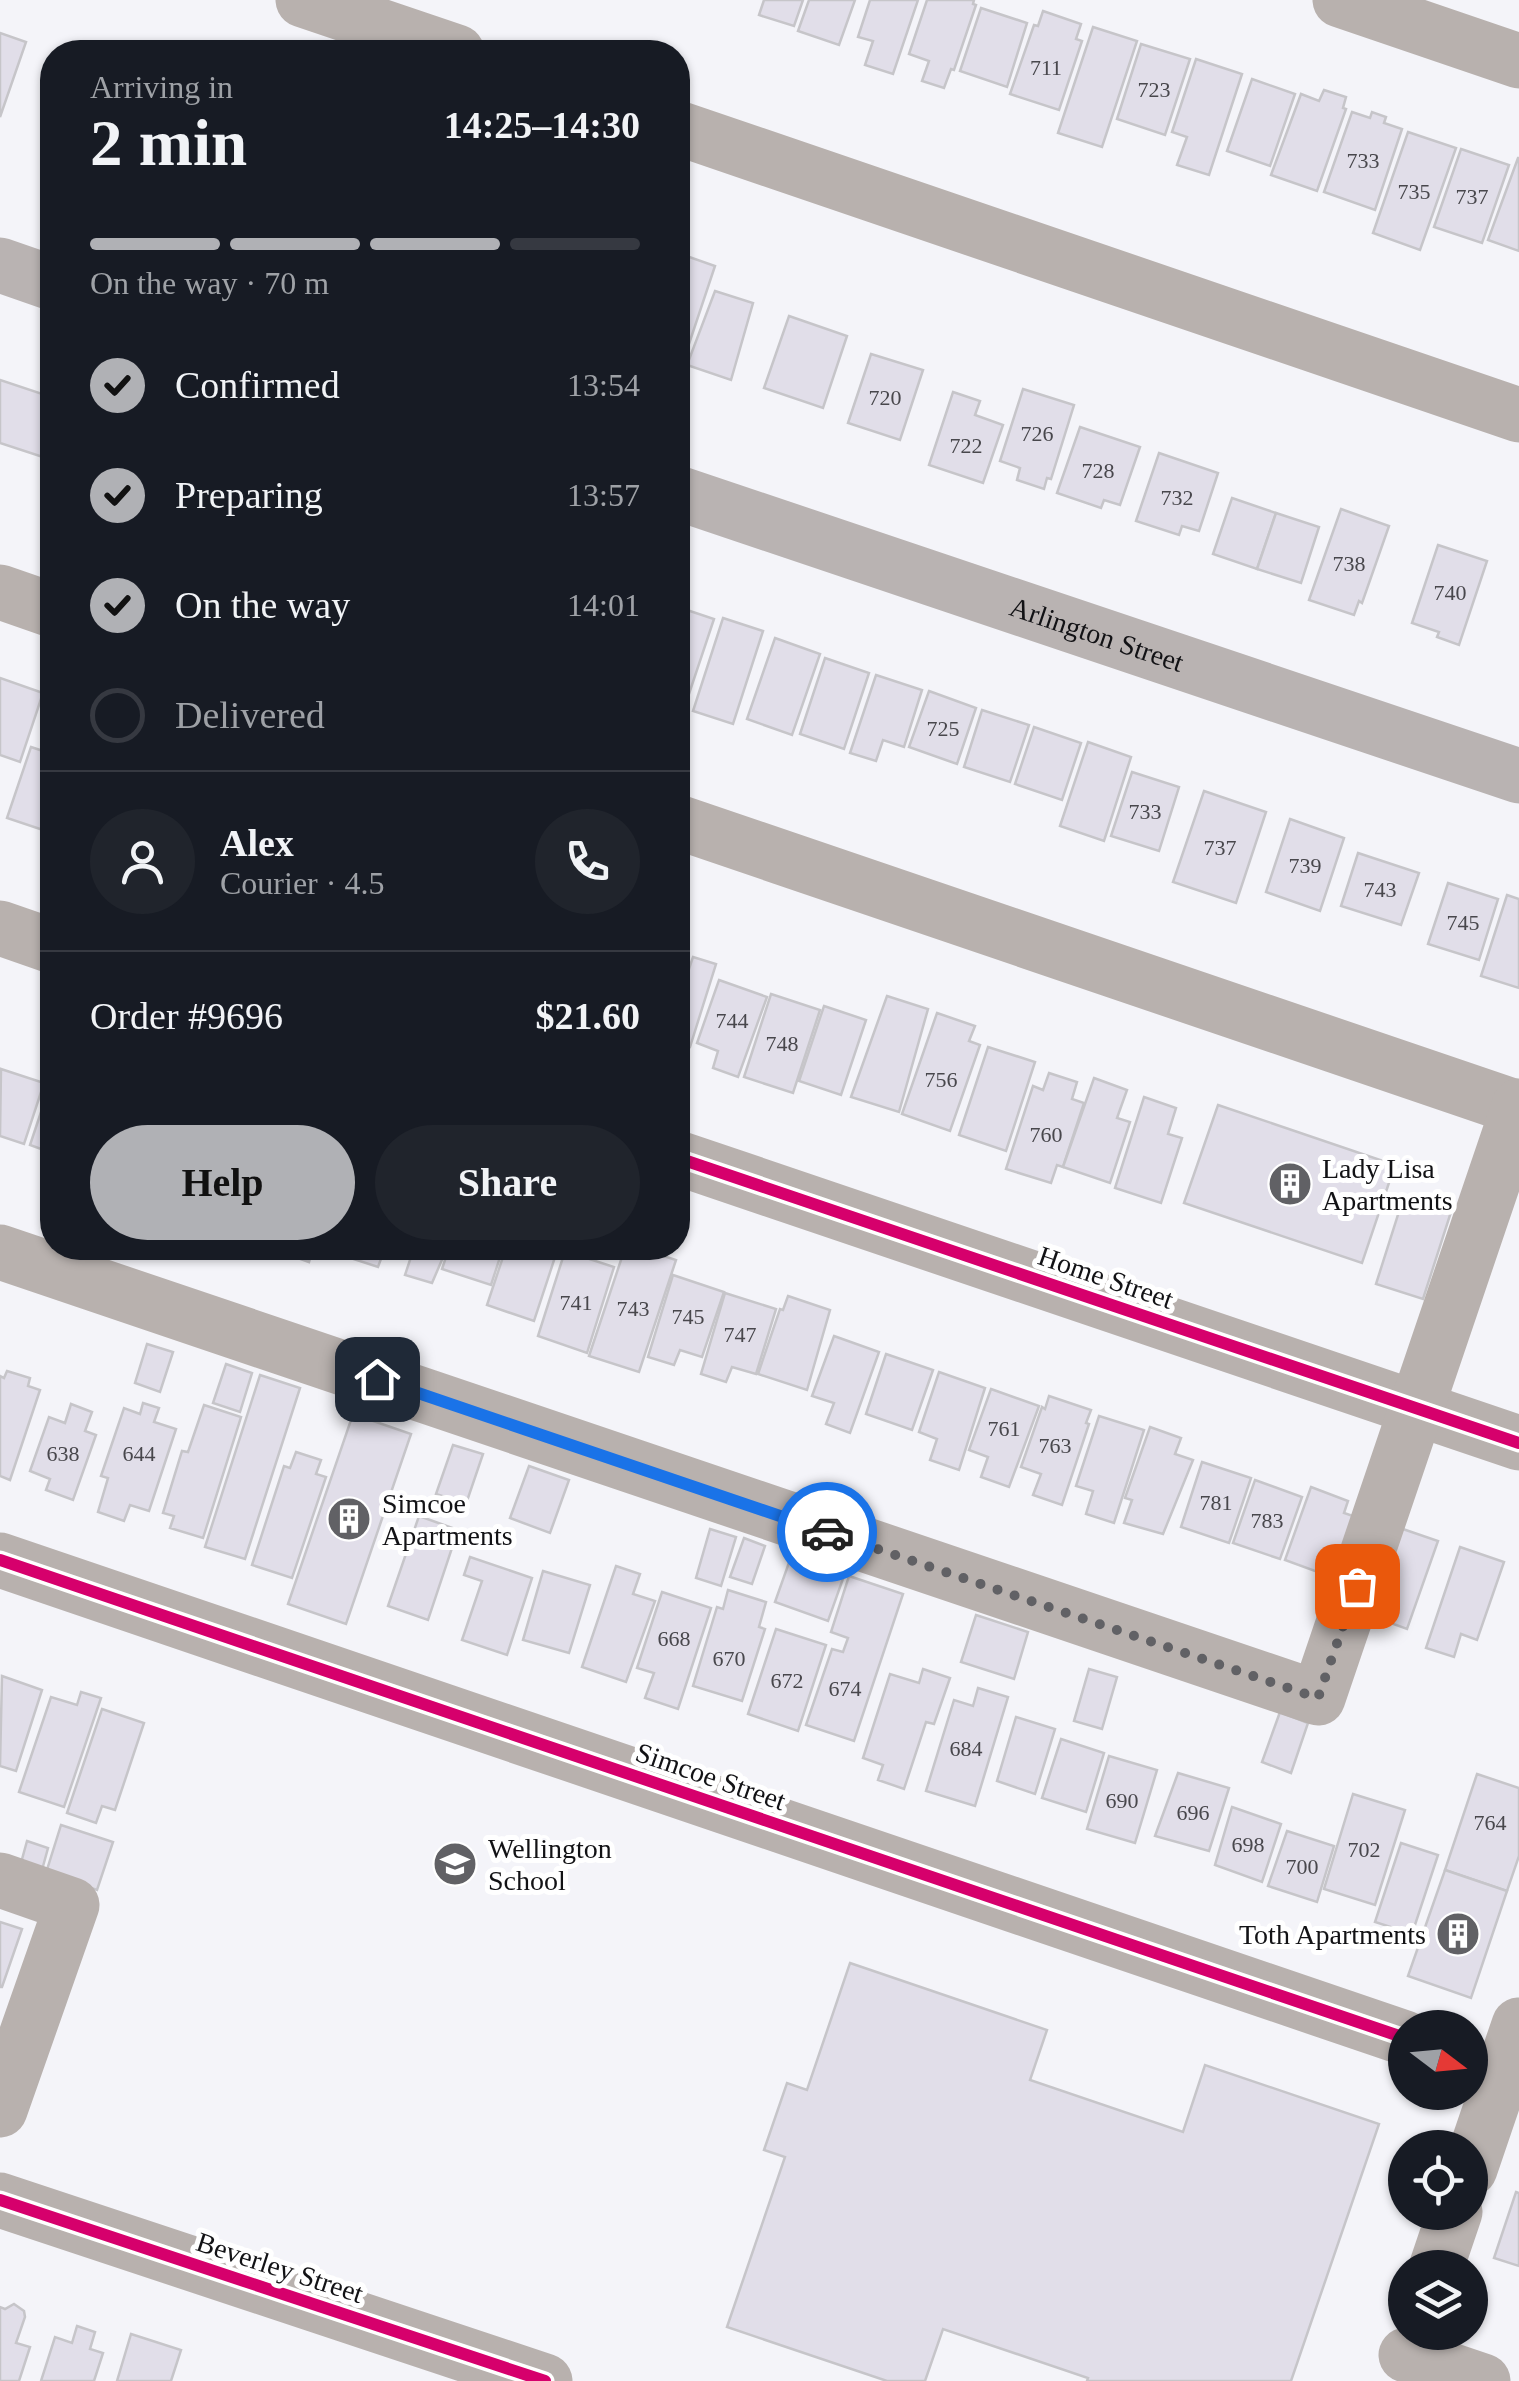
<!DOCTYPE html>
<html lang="en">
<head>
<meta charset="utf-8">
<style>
  :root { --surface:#171b24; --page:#20242c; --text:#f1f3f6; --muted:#9ea1a6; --line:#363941; --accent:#b0b1b5 }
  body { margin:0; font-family:"Times New Roman",serif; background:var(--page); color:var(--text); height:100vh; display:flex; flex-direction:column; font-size:38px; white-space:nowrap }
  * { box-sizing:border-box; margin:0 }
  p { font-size:32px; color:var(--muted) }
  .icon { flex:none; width:55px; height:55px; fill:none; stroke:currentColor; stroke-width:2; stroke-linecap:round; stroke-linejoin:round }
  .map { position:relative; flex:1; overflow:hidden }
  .sheet { position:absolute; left:40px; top:40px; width:650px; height:1220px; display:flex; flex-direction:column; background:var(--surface); border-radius:40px; box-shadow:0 2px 8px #0004 }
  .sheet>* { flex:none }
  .needle { width:65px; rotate:106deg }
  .fabs { position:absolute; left:1388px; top:2010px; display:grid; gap:20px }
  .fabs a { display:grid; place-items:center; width:100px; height:100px; border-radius:50%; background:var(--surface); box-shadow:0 2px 8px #0004; font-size:50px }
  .pin { position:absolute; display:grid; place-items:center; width:85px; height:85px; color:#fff; margin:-42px; border-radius:20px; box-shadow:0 5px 15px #0006 }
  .courier { position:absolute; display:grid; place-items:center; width:100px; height:100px; margin:-50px; border:8px solid #1a73e8; border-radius:50%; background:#fff; color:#222; box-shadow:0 2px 12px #0007 }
  .headline em { font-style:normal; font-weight:700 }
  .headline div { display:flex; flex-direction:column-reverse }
  .headline { display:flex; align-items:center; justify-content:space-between; height:170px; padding:0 50px }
  h1 { font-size:65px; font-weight:700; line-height:75px }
  .bar { display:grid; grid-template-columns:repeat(4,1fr); gap:15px 10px; align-content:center; height:120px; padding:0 50px }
  .bar i { height:12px; border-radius:8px; background:var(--line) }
  .bar .active { background:var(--accent) }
  .bar p { grid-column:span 4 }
  .line { display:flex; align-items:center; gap:25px; padding:0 50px; border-top:2px solid var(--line) }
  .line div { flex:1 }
  .round { display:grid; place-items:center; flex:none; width:105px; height:105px; border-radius:52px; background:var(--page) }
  ol { padding:0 50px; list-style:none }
  li { display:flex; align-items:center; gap:30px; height:110px }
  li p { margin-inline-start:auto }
  li .icon { padding:10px; border-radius:50%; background:var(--accent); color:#111; stroke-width:4 }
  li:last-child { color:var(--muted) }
  li i { width:55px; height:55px; border:5px solid var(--line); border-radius:50% }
  .action { display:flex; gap:20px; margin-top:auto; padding:20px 50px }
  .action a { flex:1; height:115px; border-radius:60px; background:var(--accent); color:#111; font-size:40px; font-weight:700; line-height:115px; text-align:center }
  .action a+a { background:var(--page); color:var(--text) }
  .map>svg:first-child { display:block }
  .building { fill:#e1dee9; stroke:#c6c5c9; stroke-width:2.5 }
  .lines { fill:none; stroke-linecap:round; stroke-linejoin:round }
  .minor { stroke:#b8b1ae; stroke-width:55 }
  .major { stroke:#b9b3b2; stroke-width:55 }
  .cycleway-casing { stroke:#fff; stroke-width:19 }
  .cycleway { stroke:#d6006c; stroke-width:12 }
  .done { stroke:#616165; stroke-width:10; stroke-dasharray:0 18 }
  .route { stroke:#1a73e8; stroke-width:12 }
  .labels { text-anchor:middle; stroke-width:10; stroke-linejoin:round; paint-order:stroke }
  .number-label { font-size:22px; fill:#48474c }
  .street-label { font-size:28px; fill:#121215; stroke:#fff }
  .poi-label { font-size:28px; fill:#121215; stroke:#fff; text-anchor:start }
</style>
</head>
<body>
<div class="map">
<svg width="1519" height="2381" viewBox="0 0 1519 2381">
  <rect width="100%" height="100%" fill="#f4f4f9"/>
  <!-- building -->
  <g class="building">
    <polygon points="764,0 803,0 794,26 759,15"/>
    <polygon points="809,0 855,0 839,45 798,31"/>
    <polygon points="870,0 918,0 893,74 865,65 873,41 858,37"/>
    <polygon points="927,0 974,0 973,4 976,5 954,70 951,69 944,88 922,81 929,61 909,54"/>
    <polygon points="981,8 1027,23 1007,87 960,71"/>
    <polygon points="1043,11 1081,24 1076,39 1082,41 1059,110 1010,94 1034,25 1038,26"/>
    <polygon points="1093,27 1137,41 1102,147 1058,133"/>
    <polygon points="0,33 26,42 0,117"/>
    <polygon points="1141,44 1190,59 1165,135 1117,119"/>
    <polygon points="1196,59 1242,74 1209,175 1177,165 1187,137 1172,132"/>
    <polygon points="1252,79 1295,94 1270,166 1227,151"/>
    <polygon points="1324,90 1346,97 1343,108 1346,109 1317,191 1271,175 1301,94 1319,101"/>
    <polygon points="1352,112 1370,118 1372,112 1386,117 1384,123 1402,129 1375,210 1324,192"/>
    <polygon points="1408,132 1456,148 1420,250 1373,233"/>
    <polygon points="1461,149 1509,165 1482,243 1434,227"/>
    <polygon points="1518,158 1519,158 1519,251 1488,240"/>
    <polygon points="678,253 715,266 682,365 678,363"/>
    <polygon points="715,291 753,303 731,380 687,365"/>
    <polygon points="789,316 847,336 823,408 764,388"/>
    <polygon points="871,354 923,370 900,440 848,423"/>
    <polygon points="0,380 42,394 46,382 52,384 52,460 0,443"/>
    <polygon points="1023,389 1074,405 1051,479 1047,478 1044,489 1017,480 1020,468 1000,461"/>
    <polygon points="953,392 980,401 975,415 1003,425 983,483 929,465"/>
    <polygon points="1080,427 1140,447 1120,505 1104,500 1101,508 1057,493"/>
    <polygon points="1159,453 1218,473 1199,531 1182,526 1179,535 1136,521"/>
    <polygon points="1232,498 1276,513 1257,569 1213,554"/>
    <polygon points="1341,509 1389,526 1362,603 1359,601 1354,615 1309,600"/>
    <polygon points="1276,513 1319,527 1301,583 1257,569"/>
    <polygon points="1438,545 1487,561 1459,645 1437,637 1439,632 1412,623"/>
    <polygon points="678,607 714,619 684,709 678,707"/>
    <polygon points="723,618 763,631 733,724 693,711"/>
    <polygon points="775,638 820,654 792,735 747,719"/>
    <polygon points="825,658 869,673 844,749 800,734"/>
    <polygon points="876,675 922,690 904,747 883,740 876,761 850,753"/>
    <polygon points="0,678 43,693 20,762 0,755"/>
    <polygon points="929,691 976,708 957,764 909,747"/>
    <polygon points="982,710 1029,725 1010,782 964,767"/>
    <polygon points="1034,727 1081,743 1062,800 1015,784"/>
    <polygon points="1088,742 1131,757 1104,841 1060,826"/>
    <polygon points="31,747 52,754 52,833 7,818"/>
    <polygon points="1132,772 1179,787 1159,851 1111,836"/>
    <polygon points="1204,791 1266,812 1236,903 1173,882"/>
    <polygon points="1290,819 1344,838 1320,911 1266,892"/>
    <polygon points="1358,853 1419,873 1401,925 1341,906"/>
    <polygon points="1448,883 1498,899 1479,960 1428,944"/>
    <polygon points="1507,895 1519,899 1519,988 1481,976"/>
    <polygon points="693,957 716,964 690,1047 678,1043 678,965 689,969"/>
    <polygon points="719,980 767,997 738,1077 713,1068 718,1051 697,1043"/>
    <polygon points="771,994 820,1010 793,1093 744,1077"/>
    <polygon points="887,996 928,1009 899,1112 851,1097"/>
    <polygon points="824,1006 866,1020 841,1095 799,1081"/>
    <polygon points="937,1013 975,1026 969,1041 980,1045 950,1131 902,1114"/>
    <polygon points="988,1047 1035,1062 1006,1151 959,1135"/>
    <polygon points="1,1069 44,1083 24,1144 0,1136"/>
    <polygon points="1049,1073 1077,1082 1072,1099 1084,1103 1063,1167 1057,1165 1051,1183 1006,1169 1033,1086 1043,1090"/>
    <polygon points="1094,1078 1127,1090 1117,1118 1130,1122 1110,1183 1063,1167"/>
    <polygon points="50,1085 52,1085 52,1153 30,1145"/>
    <polygon points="1144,1097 1176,1108 1168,1134 1182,1138 1161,1203 1115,1188"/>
    <polygon points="1218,1105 1395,1165 1362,1263 1184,1203"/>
    <polygon points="1402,1202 1416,1207 1418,1202 1451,1212 1423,1299 1376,1284"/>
    <polygon points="286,1248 313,1248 309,1262 284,1253"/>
    <polygon points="334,1248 385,1248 378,1267 332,1252"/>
    <polygon points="392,1248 447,1248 432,1283 405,1275 412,1254"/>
    <polygon points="449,1248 503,1248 491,1285 442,1269"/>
    <polygon points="506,1248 558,1248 534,1321 487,1305"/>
    <polygon points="625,1248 639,1248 676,1260 639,1372 589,1356"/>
    <polygon points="565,1251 614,1267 587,1353 538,1336"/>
    <polygon points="673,1275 724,1292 702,1357 680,1350 674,1365 648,1357"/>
    <polygon points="725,1293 776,1309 756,1374 732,1367 726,1382 701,1374"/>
    <polygon points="788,1296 830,1310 807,1390 758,1374 780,1309 783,1310"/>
    <polygon points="834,1336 879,1352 850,1433 826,1424 834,1403 812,1396"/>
    <polygon points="147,1344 173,1352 160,1392 135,1383"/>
    <polygon points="886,1354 933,1370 912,1430 866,1414"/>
    <polygon points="226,1364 252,1373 240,1412 213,1403"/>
    <polygon points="7,1371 30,1378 28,1386 40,1390 10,1480 0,1476 0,1376 4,1378"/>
    <polygon points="939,1372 985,1388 959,1470 930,1460 937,1439 919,1432"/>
    <polygon points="260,1375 300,1388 245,1559 205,1547"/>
    <polygon points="991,1389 1039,1406 1009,1487 981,1477 988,1457 969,1450"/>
    <polygon points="1049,1396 1091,1410 1086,1423 1089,1424 1062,1505 1033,1495 1041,1474 1021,1467 1042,1407 1045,1409"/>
    <polygon points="143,1403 159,1408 154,1422 176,1429 149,1511 130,1505 124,1521 98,1512 108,1478 101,1476 124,1408 140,1414"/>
    <polygon points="71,1404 92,1412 85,1431 96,1435 73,1500 46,1490 50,1479 30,1471 49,1417 65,1423"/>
    <polygon points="204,1405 241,1417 203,1538 170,1528 174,1516 163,1513 182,1451 188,1452"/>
    <polygon points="353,1414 411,1434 346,1624 288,1604"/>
    <polygon points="1099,1416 1144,1430 1114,1523 1086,1514 1093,1491 1076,1486"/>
    <polygon points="1150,1427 1181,1438 1175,1454 1193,1460 1163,1534 1124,1523 1132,1500 1125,1498"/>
    <polygon points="453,1445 483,1454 466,1504 436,1494"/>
    <polygon points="296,1452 321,1460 316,1474 326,1477 292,1578 252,1565 284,1466 290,1468"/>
    <polygon points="1202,1462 1251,1478 1229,1543 1181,1527"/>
    <polygon points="529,1466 569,1480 550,1533 510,1518"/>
    <polygon points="1255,1480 1302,1497 1280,1559 1233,1543"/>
    <polygon points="1311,1487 1348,1501 1344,1513 1356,1517 1334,1578 1285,1560"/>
    <polygon points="419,1516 458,1530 428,1620 388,1606"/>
    <polygon points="1397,1527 1438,1541 1407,1629 1366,1614"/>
    <polygon points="710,1529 736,1537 721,1586 696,1578"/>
    <polygon points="744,1538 765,1546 752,1584 730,1577"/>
    <polygon points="1460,1547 1504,1562 1477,1640 1461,1634 1454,1657 1426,1648"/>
    <polygon points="792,1554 845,1573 828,1621 775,1602"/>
    <polygon points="470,1557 532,1578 507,1655 462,1640 482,1581 464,1575"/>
    <polygon points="616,1566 640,1574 633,1594 655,1601 626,1682 582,1667"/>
    <polygon points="543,1571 590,1585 569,1653 523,1640"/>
    <polygon points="849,1576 903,1594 854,1741 806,1725 832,1649 843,1652 848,1638 831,1632"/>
    <polygon points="728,1590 766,1602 759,1627 765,1629 742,1701 693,1686 717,1607 723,1609"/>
    <polygon points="662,1592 711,1608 678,1709 645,1698 654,1673 637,1668"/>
    <polygon points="976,1615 1028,1632 1014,1679 961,1662"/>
    <polygon points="776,1629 826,1645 798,1731 748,1714"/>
    <polygon points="923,1669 950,1678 934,1724 926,1722 904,1789 878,1780 883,1765 863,1758 890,1674 919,1683"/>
    <polygon points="1089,1669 1117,1677 1102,1729 1074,1721"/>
    <polygon points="2,1676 42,1690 16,1771 0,1766"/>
    <polygon points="978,1688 1008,1697 975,1806 926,1791 954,1700 973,1706"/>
    <polygon points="81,1692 101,1698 64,1807 19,1792 51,1697 77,1705"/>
    <polygon points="102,1709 144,1723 115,1810 102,1806 96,1823 67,1813"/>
    <polygon points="1280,1712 1308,1723 1291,1773 1262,1762"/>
    <polygon points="1016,1717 1055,1729 1035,1794 997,1781"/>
    <polygon points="1061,1739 1104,1753 1086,1812 1042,1798"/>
    <polygon points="1109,1756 1157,1770 1135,1843 1087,1829"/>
    <polygon points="1178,1773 1229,1788 1209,1851 1155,1836"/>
    <polygon points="1477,1774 1519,1788 1519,1856 1507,1891 1445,1870"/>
    <polygon points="1353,1794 1405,1810 1375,1905 1324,1889"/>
    <polygon points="1232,1807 1281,1824 1262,1882 1215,1865"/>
    <polygon points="61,1825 113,1842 97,1890 46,1873"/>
    <polygon points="1287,1831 1334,1846 1317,1902 1268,1886"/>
    <polygon points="27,1841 48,1848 42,1870 21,1863"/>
    <polygon points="1401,1843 1438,1855 1412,1934 1375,1922"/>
    <polygon points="1445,1870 1507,1891 1471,1998 1408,1976"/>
    <polygon points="0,1922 22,1929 2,1987 0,1987"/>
    <polygon points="850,1963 1047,2030 1030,2080 1183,2132 1205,2065 1379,2124 1291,2381 1087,2381 1088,2378 943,2329 925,2381 887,2381 727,2327 785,2157 764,2150 787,2083 807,2090"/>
    <polygon points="1516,2192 1519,2193 1519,2266 1494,2258"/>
    <polygon points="14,2304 24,2311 25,2317 16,2343 30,2347 19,2381 0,2381 0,2307 5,2309"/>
    <polygon points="77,2326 95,2332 90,2349 103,2353 94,2381 41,2381 55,2337 72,2343"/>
    <polygon points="131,2334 181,2350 171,2381 117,2381"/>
  </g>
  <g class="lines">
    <!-- minor -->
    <g class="minor">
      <polyline points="303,0 457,52"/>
      <polyline points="1340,0 1519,61"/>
      <polyline points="678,128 1519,415"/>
      <polyline points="0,592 52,610"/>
      <polyline points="678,822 1518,1108"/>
      <polyline points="0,928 52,946"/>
      <polyline points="678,1158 1519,1443"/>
      <polyline points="0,1252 1318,1698 1519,1106"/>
      <polyline points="0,1560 1405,2038"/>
      <polyline points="0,1880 72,1905 0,2110"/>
      <polyline points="1470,2169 1519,2025"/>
      <polyline points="0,2200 545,2381"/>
      <polyline points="1436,2268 1455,2212"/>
      <polyline points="1406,2355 1483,2381"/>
    </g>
    <!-- major -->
    <g class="major">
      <polyline points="0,265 52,283"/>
      <path id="s1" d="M678 493 1519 776"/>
    </g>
    <defs>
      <g id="cycleway">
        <polyline points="678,1158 1519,1443"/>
        <polyline points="0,1560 1405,2038"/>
        <polyline points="0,2200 545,2381"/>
      </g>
    </defs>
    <!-- cycleway casing -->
    <use href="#cycleway" class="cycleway-casing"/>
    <!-- cycleway -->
    <use href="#cycleway" class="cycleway"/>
  </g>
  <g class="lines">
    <!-- done -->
    <polyline class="done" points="827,1532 1318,1698 1357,1586"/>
    <!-- route -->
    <polyline class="route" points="377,1379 827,1532"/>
  </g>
  <!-- icons -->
  <defs>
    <symbol id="building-disc" viewBox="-11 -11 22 22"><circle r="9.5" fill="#616165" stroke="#fff"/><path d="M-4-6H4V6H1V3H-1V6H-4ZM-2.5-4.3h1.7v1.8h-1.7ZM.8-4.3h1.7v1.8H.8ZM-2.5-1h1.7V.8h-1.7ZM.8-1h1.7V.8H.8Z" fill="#fff"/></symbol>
    <symbol id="school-disc" viewBox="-11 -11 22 22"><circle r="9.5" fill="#616165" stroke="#fff"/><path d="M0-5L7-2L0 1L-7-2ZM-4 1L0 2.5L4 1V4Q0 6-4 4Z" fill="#fff"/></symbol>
  </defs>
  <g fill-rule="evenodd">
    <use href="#building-disc" x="1265" y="1159" width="50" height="50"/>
    <use href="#building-disc" x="324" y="1494" width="50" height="50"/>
    <use href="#school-disc" x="430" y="1839" width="50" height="50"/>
    <use href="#building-disc" x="1433" y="1909" width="50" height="50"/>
  </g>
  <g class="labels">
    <!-- number labels -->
    <g class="number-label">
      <text x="1046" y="75">711</text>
      <text x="1154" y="97">723</text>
      <text x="1363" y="168">733</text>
      <text x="1414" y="199">735</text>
      <text x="1472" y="204">737</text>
      <text x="885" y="405">720</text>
      <text x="1037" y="441">726</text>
      <text x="966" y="453">722</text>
      <text x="1098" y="478">728</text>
      <text x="1177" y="505">732</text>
      <text x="1349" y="571">738</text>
      <text x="1450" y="600">740</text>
      <text x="943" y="736">725</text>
      <text x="1145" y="819">733</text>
      <text x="1220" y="855">737</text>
      <text x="1305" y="873">739</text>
      <text x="1380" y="897">743</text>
      <text x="1463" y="930">745</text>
      <text x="732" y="1028">744</text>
      <text x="782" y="1051">748</text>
      <text x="941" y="1087">756</text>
      <text x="1046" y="1142">760</text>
      <text x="576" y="1310">741</text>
      <text x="633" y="1316">743</text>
      <text x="688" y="1324">745</text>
      <text x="740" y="1342">747</text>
      <text x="1004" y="1436">761</text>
      <text x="1055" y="1453">763</text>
      <text x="63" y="1461">638</text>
      <text x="139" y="1461">644</text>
      <text x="1216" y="1510">781</text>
      <text x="1267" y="1528">783</text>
      <text x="674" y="1646">668</text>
      <text x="729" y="1666">670</text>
      <text x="787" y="1688">672</text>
      <text x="845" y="1696">674</text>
      <text x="966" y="1756">684</text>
      <text x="1122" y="1808">690</text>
      <text x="1193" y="1820">696</text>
      <text x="1490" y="1830">764</text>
      <text x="1248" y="1852">698</text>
      <text x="1364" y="1857">702</text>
      <text x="1302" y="1874">700</text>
    </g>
    <!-- street labels -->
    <g class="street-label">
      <text dy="10" stroke="none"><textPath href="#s1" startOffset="442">Arlington Street</textPath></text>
      <text transform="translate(1106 1277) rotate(19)" y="10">Home Street</text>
      <text transform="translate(711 1776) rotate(19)" y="10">Simcoe Street</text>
      <text transform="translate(280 2267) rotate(18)" y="10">Beverley Street</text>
    </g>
    <!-- poi labels -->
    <g class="poi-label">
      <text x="1322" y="1178">Lady Lisa<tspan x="1322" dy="32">Apartments</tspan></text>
      <text x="382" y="1513">Simcoe<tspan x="382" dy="32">Apartments</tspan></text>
      <text x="488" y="1858">Wellington<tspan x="488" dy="32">School</tspan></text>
      <text x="1426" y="1944" text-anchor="end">Toth Apartments</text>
    </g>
  </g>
</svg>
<div class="fabs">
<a><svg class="needle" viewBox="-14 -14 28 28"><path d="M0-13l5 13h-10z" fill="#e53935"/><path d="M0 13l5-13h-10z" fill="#9ea1a6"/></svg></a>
<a><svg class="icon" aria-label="locate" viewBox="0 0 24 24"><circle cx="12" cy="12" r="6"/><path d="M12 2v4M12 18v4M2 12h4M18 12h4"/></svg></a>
<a><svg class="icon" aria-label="layers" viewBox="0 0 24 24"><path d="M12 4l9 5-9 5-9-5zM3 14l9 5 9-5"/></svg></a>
</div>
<div class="pin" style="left:1357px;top:1586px;background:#ea580c"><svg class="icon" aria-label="bag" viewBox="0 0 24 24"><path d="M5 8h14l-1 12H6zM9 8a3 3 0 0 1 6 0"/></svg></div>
<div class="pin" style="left:377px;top:1379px;background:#1f2937"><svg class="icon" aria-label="home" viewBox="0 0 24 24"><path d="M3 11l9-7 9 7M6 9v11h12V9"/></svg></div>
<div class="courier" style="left:827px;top:1532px"><svg class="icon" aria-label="car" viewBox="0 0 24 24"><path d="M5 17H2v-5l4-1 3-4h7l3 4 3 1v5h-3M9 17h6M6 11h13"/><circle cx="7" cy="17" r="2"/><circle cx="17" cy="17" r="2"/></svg></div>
<section class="sheet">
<div class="headline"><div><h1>2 min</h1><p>Arriving in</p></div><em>14:25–14:30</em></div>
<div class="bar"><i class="active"></i><i class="active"></i><i class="active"></i><i></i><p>On the way · 70 m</p></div>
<ol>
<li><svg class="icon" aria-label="check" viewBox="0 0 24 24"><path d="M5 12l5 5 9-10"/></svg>Confirmed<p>13:54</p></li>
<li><svg class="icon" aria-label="check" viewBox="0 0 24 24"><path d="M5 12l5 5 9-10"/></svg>Preparing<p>13:57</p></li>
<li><svg class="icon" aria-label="check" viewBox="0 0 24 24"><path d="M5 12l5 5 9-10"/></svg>On the way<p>14:01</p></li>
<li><i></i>Delivered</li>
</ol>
<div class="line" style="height:180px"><a class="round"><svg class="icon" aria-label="person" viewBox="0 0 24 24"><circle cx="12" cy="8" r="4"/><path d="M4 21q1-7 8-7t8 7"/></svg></a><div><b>Alex</b><p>Courier · 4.5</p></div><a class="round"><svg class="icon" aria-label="phone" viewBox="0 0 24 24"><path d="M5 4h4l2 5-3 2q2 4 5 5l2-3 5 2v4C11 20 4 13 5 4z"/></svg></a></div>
<div class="line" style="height:130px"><div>Order #9696</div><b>$21.60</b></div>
<div class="action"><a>Help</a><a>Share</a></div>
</section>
</div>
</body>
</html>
